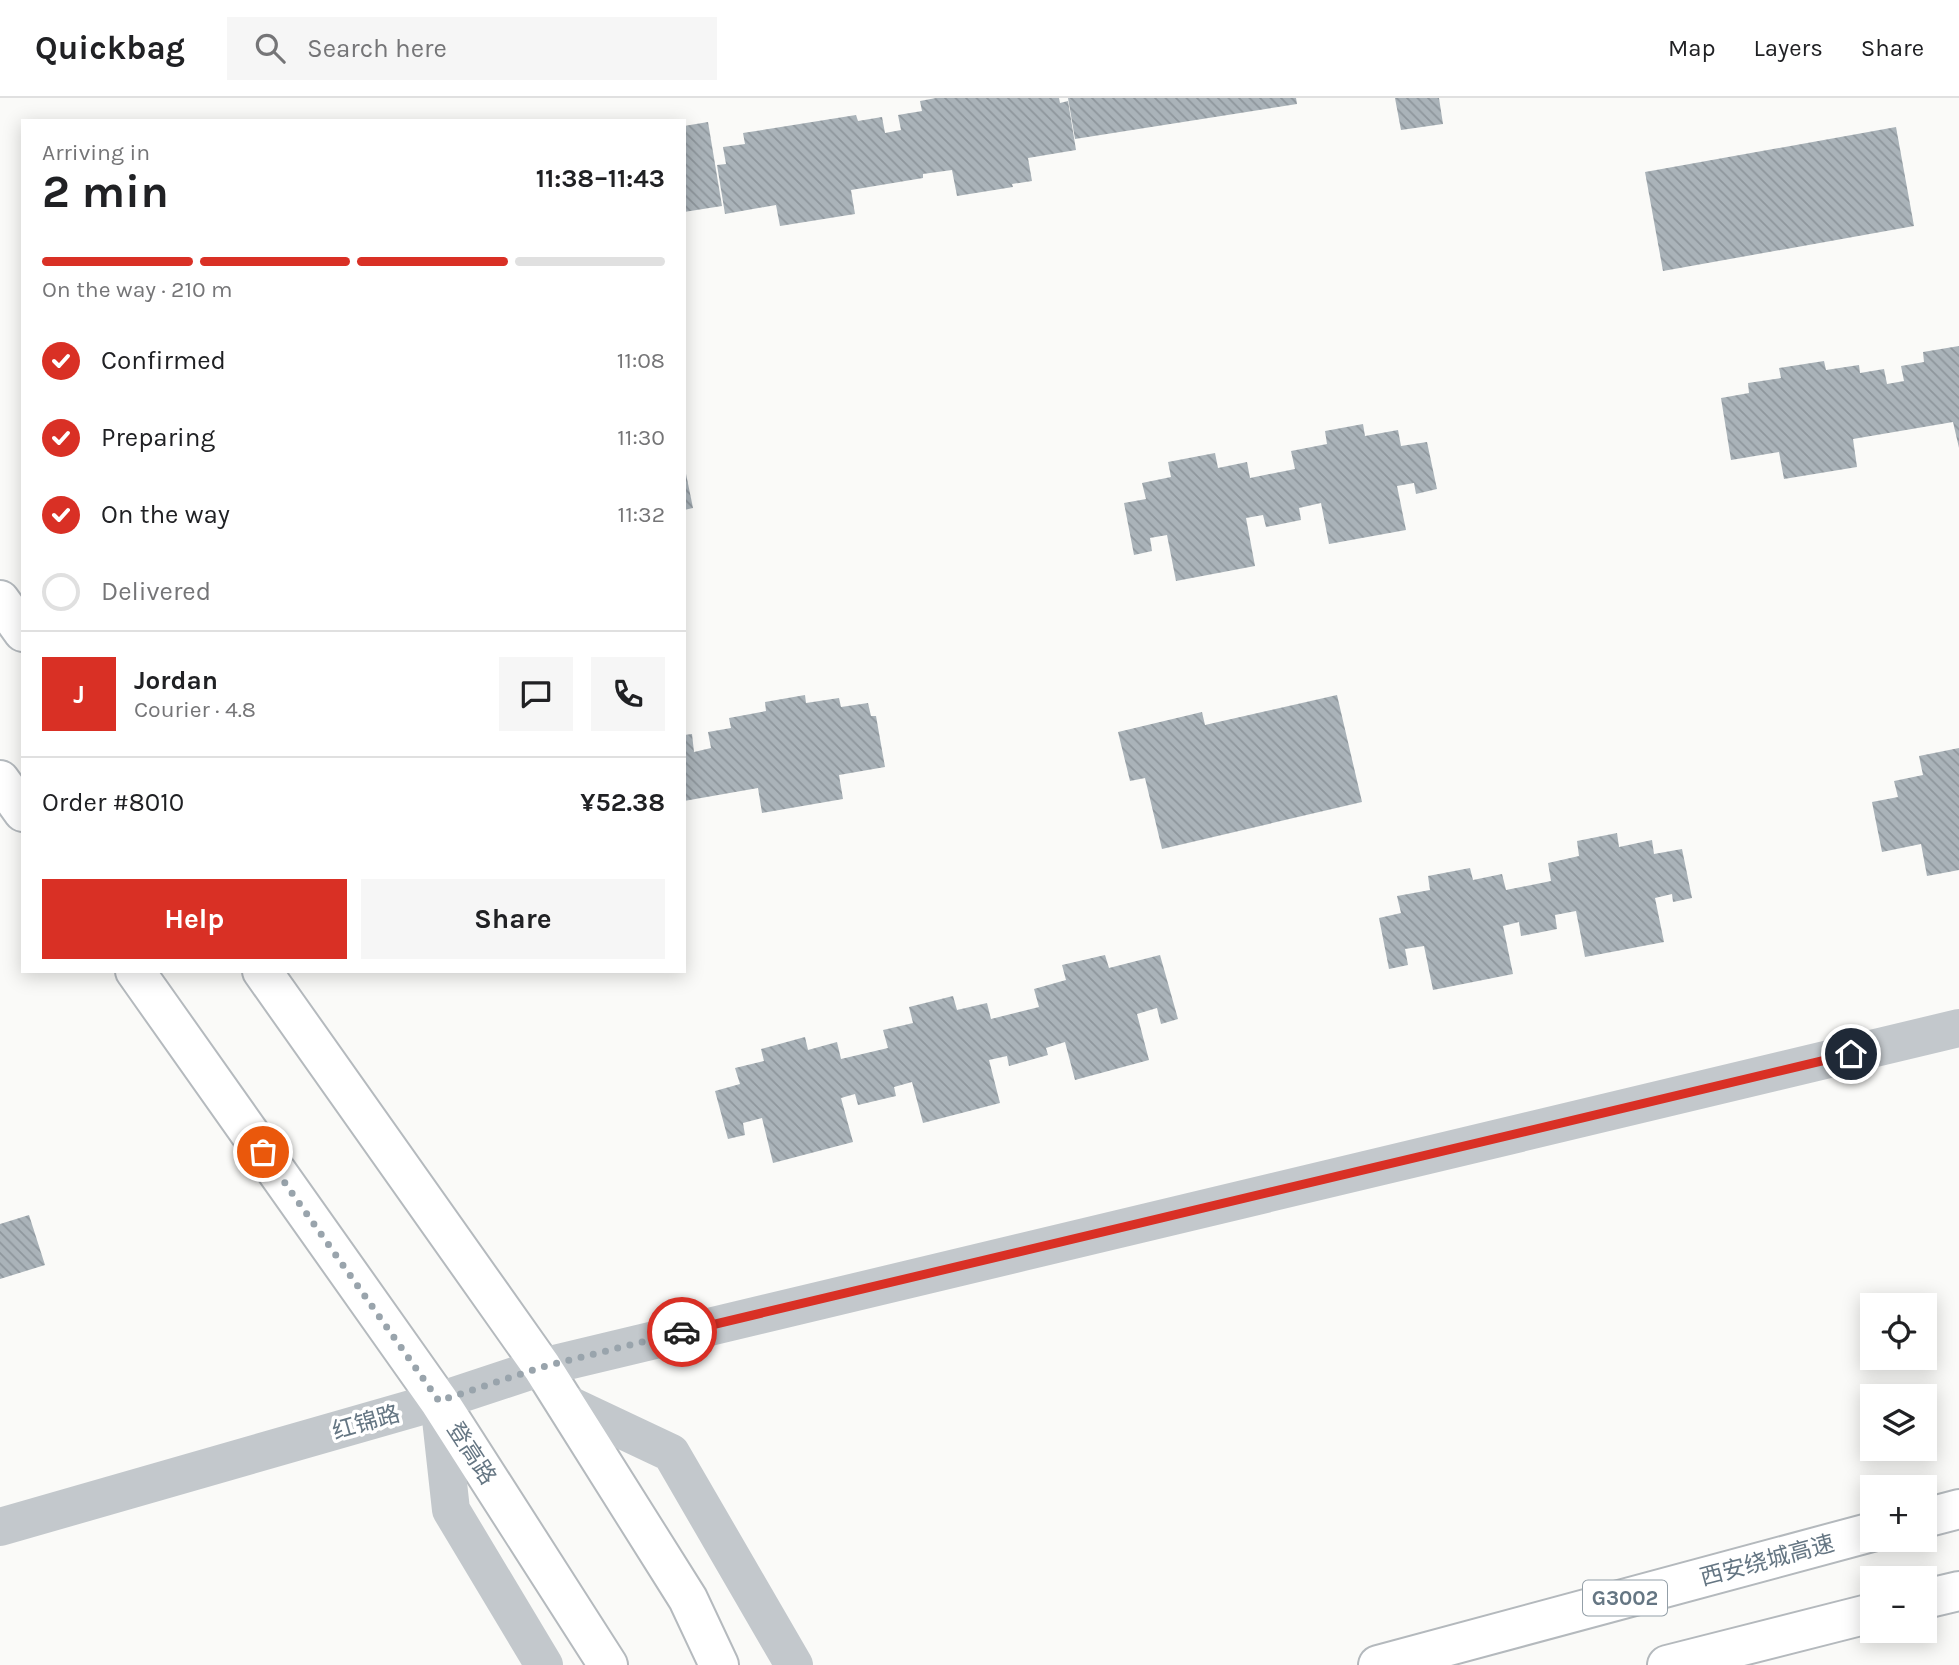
<!DOCTYPE html>
<html lang="en">
<head>
<meta charset="utf-8">
<style>
  :root { --surface:#fff; --page:#f6f6f6; --text:#202124; --muted:#757577; --line:#e0e0e0; --accent:#d93025 }
  body { margin:0; font-family:Karla,"Noto Sans SC",sans-serif; background:var(--page); color:var(--text); height:100vh; display:flex; flex-direction:column; font-size:26px; white-space:nowrap }
  * { box-sizing:border-box; margin:0 }
  p { font-size:23px; color:var(--muted) }
  .icon { flex:none; width:38px; height:38px; fill:none; stroke:currentColor; stroke-width:2; stroke-linecap:round; stroke-linejoin:round }
  .map { position:relative; flex:1; overflow:hidden }
  .side { position:absolute; left:21px; top:21px; width:665px; height:854px; display:flex; flex-direction:column; background:var(--surface); border-radius:0px; box-shadow:0 4px 18px #0003 }
  .side>* { flex:none }
  .fabs { position:absolute; left:1860px; top:1195px; display:grid; gap:14px }
  .fabs a { display:grid; place-items:center; width:77px; height:77px; border-radius:0px; background:var(--surface); box-shadow:0 4px 18px #0003; font-size:35px }
  .pin { position:absolute; display:grid; place-items:center; width:60px; height:60px; color:#fff; margin:-30px; border:4px solid #fff; border-radius:50%; box-shadow:0 2px 7px #0007 }
  .courier { position:absolute; display:grid; place-items:center; width:70px; height:70px; margin:-35px; border:5px solid #d93025; border-radius:50%; background:#fff; color:#222; box-shadow:0 2px 9px #0007 }
  .overview em { font-style:normal; font-weight:700 }
  .overview div { display:flex; flex-direction:column-reverse }
  .overview { display:flex; align-items:center; justify-content:space-between; height:119px; padding:0 21px }
  h1 { font-size:46px; font-weight:700; line-height:52px }
  .bar { display:grid; grid-template-columns:repeat(4,1fr); gap:10px 7px; align-content:center; height:84px; padding:0 21px }
  .bar i { height:9px; border-radius:5px; background:var(--line) }
  .bar .current { background:var(--accent) }
  .bar p { grid-column:span 4 }
  .line { display:flex; align-items:center; gap:18px; padding:0 21px; border-top:2px solid var(--line) }
  .line div { flex:1 }
  .round { display:grid; place-items:center; flex:none; width:74px; height:74px; border-radius:0px; background:var(--page) }
  ol { padding:0 21px; list-style:none }
  li { display:flex; align-items:center; gap:21px; height:77px }
  li p { margin-inline-start:auto }
  li .icon { padding:7px; border-radius:50%; background:var(--accent); color:#fff; stroke-width:4 }
  li:last-child { color:var(--muted) }
  li i { width:38px; height:38px; border:4px solid var(--line); border-radius:50% }
  .action { display:flex; gap:14px; margin-top:auto; padding:14px 21px }
  .action a { flex:1; height:80px; border-radius:0px; background:var(--accent); color:#fff; font-size:28px; font-weight:700; line-height:80px; text-align:center }
  .action a+a { background:var(--page); color:var(--text) }
  header { display:flex; align-items:center; gap:42px; box-sizing:border-box; height:98px; padding:0 35px; background:var(--surface); border-bottom:2px solid var(--line) }
  header strong { font-size:33px }
  nav { display:flex; gap:38px; margin-inline-start:auto; font-size:24px }
  .search { width:490px; height:63px; background:var(--page); display:flex; align-items:center; gap:18px; box-sizing:border-box; padding:0 24px; border-radius:0px; color:var(--muted); font-size:26px }
  .map>svg:first-child { display:block }
  .building { fill:url(#building-back-hatch) }
  .lines { fill:none; stroke-linecap:round; stroke-linejoin:round }
  .primary-casing { stroke:#b5babe; stroke-width:42 }
  .motorway-casing { stroke:#b4b9bd; stroke-width:42 }
  .minor { stroke:#c3c8cc; stroke-width:38 }
  .tertiary { stroke:#c3c8cc; stroke-width:38 }
  .primary { stroke:#fff; stroke-width:38 }
  .motorway { stroke:#fff; stroke-width:38 }
  .done { stroke:#99a4ac; stroke-width:7; stroke-dasharray:0 12.6 }
  .route { stroke:#d93025; stroke-width:9 }
  .labels { text-anchor:middle; stroke-width:7; stroke-linejoin:round; paint-order:stroke }
  .shield { fill:#fff; stroke:#939fa8; stroke-width:2 }
  .shield-label { font-size:21px; font-weight:bold; fill:#657683 }
  .street-label { font-size:23px; fill:#657683; stroke:#fff }
</style>
</head>
<body>
<header>
<strong>Quickbag</strong>
<div class="search"><svg class="icon" aria-label="search" viewBox="0 0 24 24"><circle cx="10" cy="10" r="6"/><path d="M15 15l6 6"/></svg>Search here</div>
<nav><a>Map</a><a>Layers</a><a>Share</a></nav>
</header>
<div class="map">
<svg width="1959" height="1567" viewBox="0 0 1959 1567">
  <defs>
    <pattern id="building-back-hatch" width="6" height="6" patternUnits="userSpaceOnUse" patternTransform="scale(1.75)"><rect width="6" height="6" fill="#aab3b9"/><path d="M-1 5l2 2M0 0l6 6M5-1l2 2" fill="none" stroke="#8e969c"/></pattern>
  </defs>
  <rect width="100%" height="100%" fill="#fafaf8"/>
  <!-- building -->
  <g class="building">
    <polygon points="936,0 1059,0 1060,5 1068,3 1076,52 1028,60 1032,83 1012,86 1013,89 957,98 952,72 923,76 923,80 851,92 855,116 780,128 776,107 725,116 717,67 726,66 723,49 745,46 743,35 856,17 858,23 882,19 885,35 901,32 898,17 922,13 920,3"/>
    <polygon points="1068,0 1296,0 1297,6 1075,41"/>
    <polygon points="1395,0 1439,0 1443,26 1401,32"/>
    <polygon points="708,24 722,108 684,114 684,28"/>
    <polygon points="1896,29 1914,128 1663,173 1645,74"/>
    <polygon points="1959,248 1959,350 1953,324 1853,341 1857,369 1784,381 1779,354 1731,362 1721,300 1749,295 1748,285 1781,280 1779,270 1824,263 1826,272 1859,267 1860,275 1884,271 1887,286 1904,283 1901,268 1924,264 1923,254"/>
    <polygon points="1363,326 1365,338 1398,332 1401,348 1427,344 1437,391 1416,396 1414,385 1397,388 1406,432 1329,446 1321,405 1299,410 1301,422 1266,429 1263,417 1246,420 1255,468 1176,483 1167,437 1150,440 1152,453 1134,457 1124,405 1146,401 1142,385 1171,379 1168,364 1215,355 1218,370 1247,364 1250,380 1295,371 1291,353 1327,346 1325,333"/>
    <polygon points="684,366 693,410 684,412"/>
    <polygon points="805,597 806,605 839,600 841,609 868,605 871,618 876,618 885,669 839,677 843,701 762,715 758,690 684,703 684,637 692,636 694,654 711,650 708,634 731,630 729,620 766,613 765,604"/>
    <polygon points="1337,597 1362,704 1162,751 1145,680 1130,683 1118,634 1202,614 1205,627"/>
    <polygon points="1959,650 1959,772 1927,778 1921,746 1882,754 1872,704 1898,699 1894,683 1923,677 1919,658"/>
    <polygon points="1617,735 1619,749 1652,742 1654,756 1682,751 1692,800 1673,804 1672,796 1655,800 1664,844 1585,859 1576,813 1555,817 1557,831 1521,838 1519,824 1503,828 1513,876 1433,892 1424,848 1405,851 1408,867 1389,871 1379,820 1401,815 1397,798 1430,792 1428,778 1470,770 1473,782 1502,776 1506,792 1551,783 1548,765 1579,758 1577,743"/>
    <polygon points="1105,857 1109,870 1160,857 1178,921 1161,926 1157,910 1137,916 1149,962 1075,982 1065,944 1046,950 1048,957 1009,968 1007,958 989,962 1000,1005 923,1025 912,984 894,989 896,998 858,1007 855,996 841,1000 853,1044 773,1065 762,1020 743,1025 745,1037 728,1041 715,993 740,986 735,970 764,963 761,951 805,939 808,952 837,944 841,961 888,950 883,932 913,925 909,909 953,898 957,912 987,905 991,921 1039,909 1034,891 1066,882 1062,867"/>
    <polygon points="29,1117 45,1167 0,1181 0,1126"/>
  </g>
  <g class="lines">
    <defs>
      <g id="primary">
        <polyline points="0,502 23,534"/>
        <polyline points="0,682 23,714"/>
        <polyline points="135,873 439,1303 608,1567"/>
        <polyline points="262,873 542,1269 688,1501 719,1567"/>
      </g>
      <g id="motorway">
        <polyline points="1925,1420 1959,1411"/>
        <polyline points="1925,1501 1959,1493"/>
        <polyline points="1378,1567 1872,1434"/>
        <polyline points="1667,1567 1872,1515"/>
      </g>
    </defs>
    <!-- primary casing -->
    <use href="#primary" class="primary-casing"/>
    <!-- motorway casing -->
    <use href="#motorway" class="motorway-casing"/>
    <!-- minor -->
    <g class="minor">
      <polyline points="439,1303 451,1412 544,1567"/>
      <polyline points="565,1305 671,1355 794,1567"/>
    </g>
    <!-- tertiary -->
    <polyline class="tertiary" points="0,1429 439,1303 542,1269 1959,930"/>
    <!-- primary -->
    <use href="#primary" class="primary"/>
    <!-- motorway -->
    <use href="#motorway" class="motorway"/>
  </g>
  <g class="lines">
    <!-- done -->
    <polyline class="done" points="263,1054 439,1303 542,1269 682,1234"/>
    <!-- route -->
    <polyline class="route" points="682,1234 1851,956"/>
  </g>
  <g class="labels">
    <!-- shield labels -->
    <rect class="shield" x="1583" y="1482.5" width="84" height="35" rx="5"/>
    <g class="shield-label">
      <text x="1625" y="1507">G3002</text>
    </g>
    <!-- street labels -->
    <g class="street-label">
      <text transform="translate(366 1324) rotate(-16)" y="8">红锦路</text>
      <text transform="translate(472 1355) rotate(57)" y="8">登高路</text>
      <text transform="translate(1767 1462) rotate(-15)" y="8">西安绕城高速</text>
    </g>
  </g>
</svg>
<div class="fabs">
<a><svg class="icon" aria-label="locate" viewBox="0 0 24 24"><circle cx="12" cy="12" r="6"/><path d="M12 2v4M12 18v4M2 12h4M18 12h4"/></svg></a>
<a><svg class="icon" aria-label="layers" viewBox="0 0 24 24"><path d="M12 4l9 5-9 5-9-5zM3 14l9 5 9-5"/></svg></a>
<a>+</a>
<a>−</a>
</div>
<div class="pin" style="left:263px;top:1054px;background:#ea580c"><svg class="icon" aria-label="bag" viewBox="0 0 24 24"><path d="M5 8h14l-1 12H6zM9 8a3 3 0 0 1 6 0"/></svg></div>
<div class="pin" style="left:1851px;top:956px;background:#1f2937"><svg class="icon" aria-label="home" viewBox="0 0 24 24"><path d="M3 11l9-7 9 7M6 9v11h12V9"/></svg></div>
<div class="courier" style="left:682px;top:1234px"><svg class="icon" aria-label="car" viewBox="0 0 24 24"><path d="M5 17H2v-5l4-1 3-4h7l3 4 3 1v5h-3M9 17h6M6 11h13"/><circle cx="7" cy="17" r="2"/><circle cx="17" cy="17" r="2"/></svg></div>
<section class="side">
<div class="overview"><div><h1>2 min</h1><p>Arriving in</p></div><em>11:38–11:43</em></div>
<div class="bar"><i class="current"></i><i class="current"></i><i class="current"></i><i></i><p>On the way · 210 m</p></div>
<ol>
<li><svg class="icon" aria-label="check" viewBox="0 0 24 24"><path d="M5 12l5 5 9-10"/></svg>Confirmed<p>11:08</p></li>
<li><svg class="icon" aria-label="check" viewBox="0 0 24 24"><path d="M5 12l5 5 9-10"/></svg>Preparing<p>11:30</p></li>
<li><svg class="icon" aria-label="check" viewBox="0 0 24 24"><path d="M5 12l5 5 9-10"/></svg>On the way<p>11:32</p></li>
<li><i></i>Delivered</li>
</ol>
<div class="line" style="height:126px"><b class="round" style="background:var(--accent);color:#fff">J</b><div><b>Jordan</b><p>Courier · 4.8</p></div><a class="round"><svg class="icon" aria-label="chat" viewBox="0 0 24 24"><path d="M4 5h16v11H9l-5 4z"/></svg></a><a class="round"><svg class="icon" aria-label="phone" viewBox="0 0 24 24"><path d="M5 4h4l2 5-3 2q2 4 5 5l2-3 5 2v4C11 20 4 13 5 4z"/></svg></a></div>
<div class="line" style="height:91px"><div>Order #8010</div><b>¥52.38</b></div>
<div class="action"><a>Help</a><a>Share</a></div>
</section>
</div>
</body>
</html>
